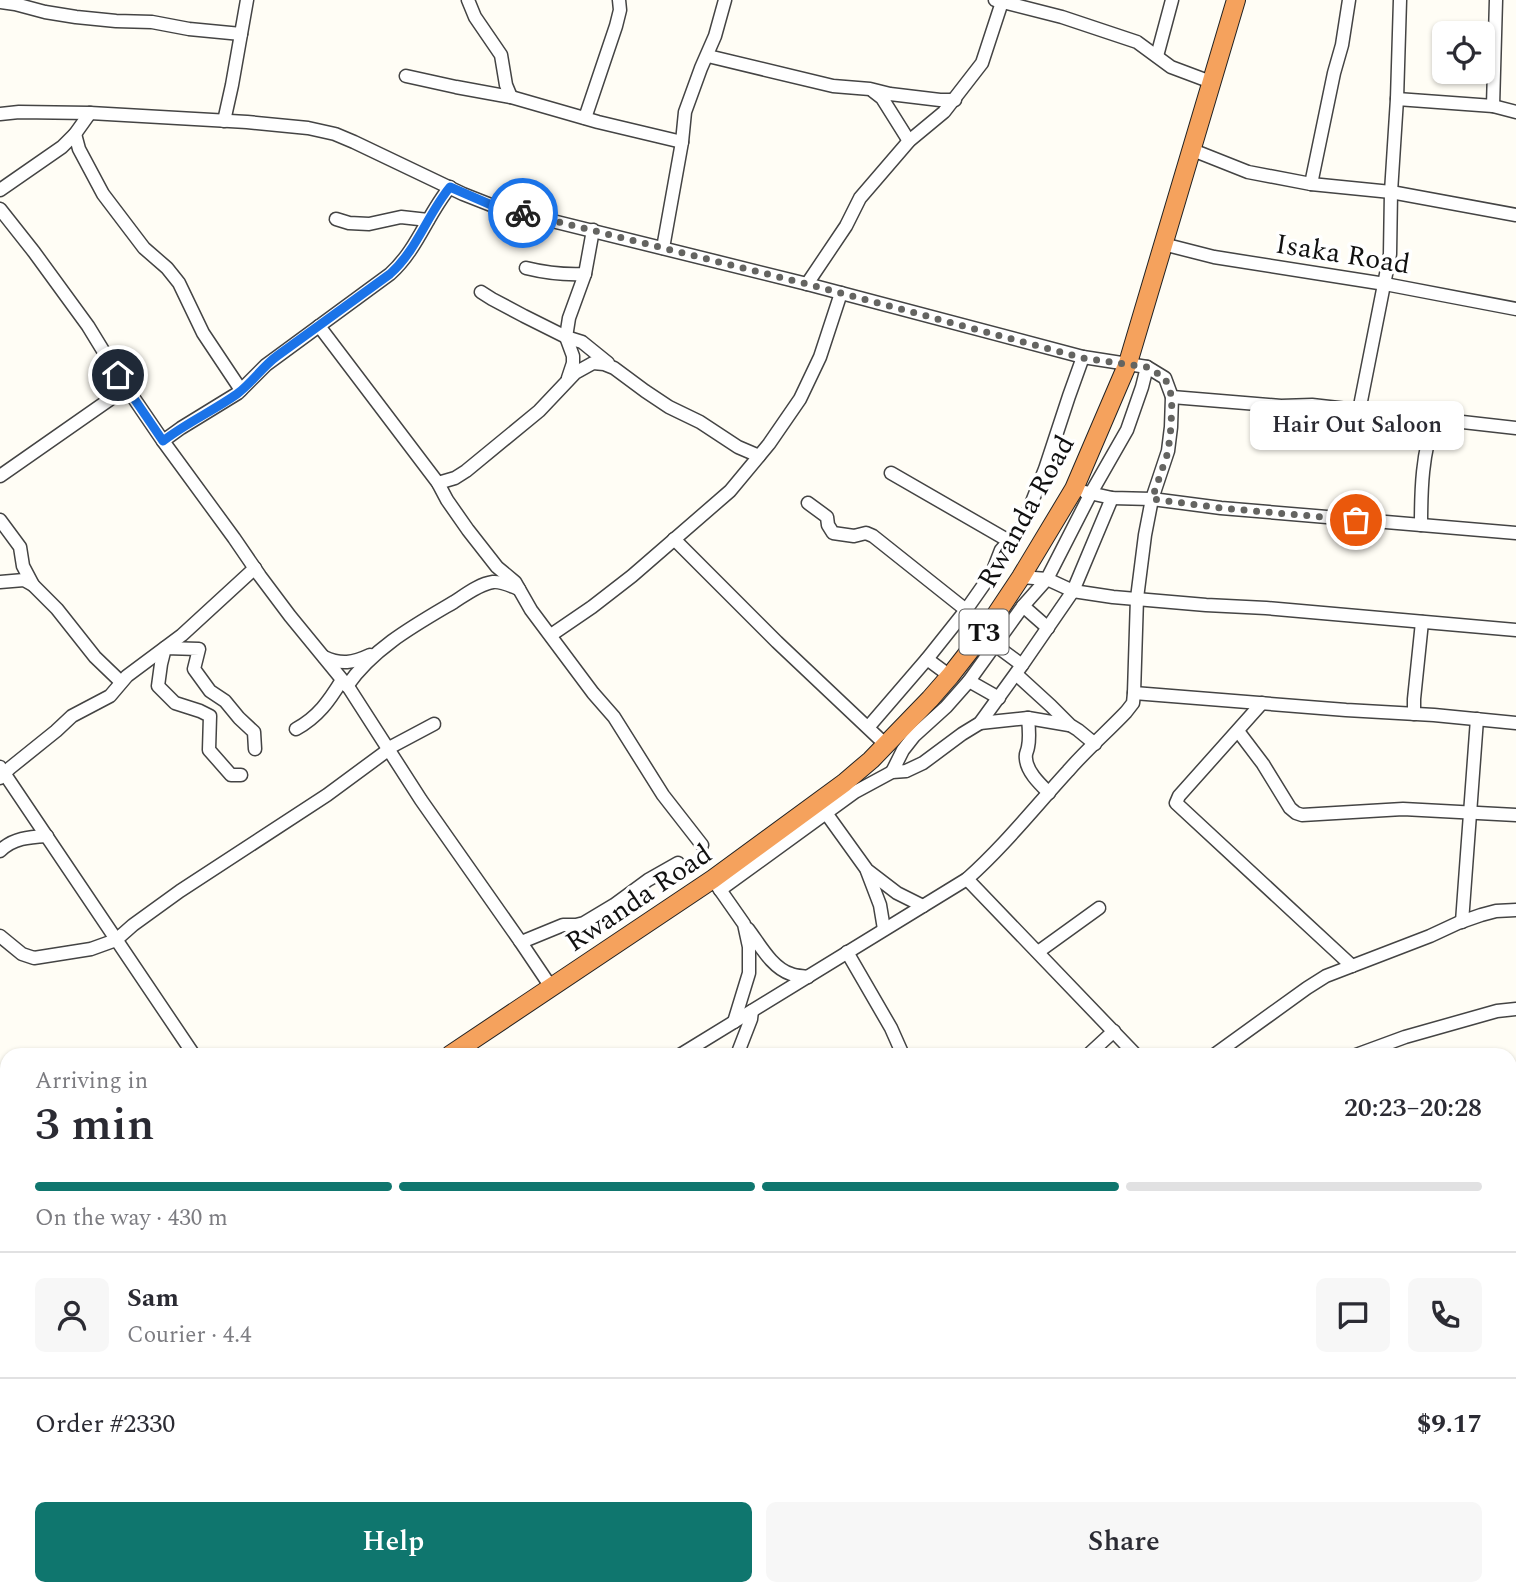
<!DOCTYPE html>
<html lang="en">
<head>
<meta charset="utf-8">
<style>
  :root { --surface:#fff; --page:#f7f7f7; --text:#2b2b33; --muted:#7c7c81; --line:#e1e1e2; --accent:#0f766e }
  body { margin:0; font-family:Spectral,serif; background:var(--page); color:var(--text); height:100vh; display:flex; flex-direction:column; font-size:26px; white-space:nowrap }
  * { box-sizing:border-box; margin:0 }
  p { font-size:23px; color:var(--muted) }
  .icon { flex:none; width:38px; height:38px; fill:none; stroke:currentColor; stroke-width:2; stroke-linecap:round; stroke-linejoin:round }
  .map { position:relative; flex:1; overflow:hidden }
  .panel { position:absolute; left:0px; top:1048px; width:1517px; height:548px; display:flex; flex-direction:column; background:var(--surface); border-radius:21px 21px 0 0; box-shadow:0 2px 5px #0004 }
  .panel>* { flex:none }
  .fabs { position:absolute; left:1432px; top:21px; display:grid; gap:14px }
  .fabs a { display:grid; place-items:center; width:63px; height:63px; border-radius:10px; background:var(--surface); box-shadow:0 2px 5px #0004; font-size:35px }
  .pin { position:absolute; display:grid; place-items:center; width:60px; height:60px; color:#fff; margin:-30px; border:4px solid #fff; border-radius:50%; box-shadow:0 2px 7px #0007 }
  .courier { position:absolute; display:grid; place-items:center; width:70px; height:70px; margin:-35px; border:5px solid #1a73e8; border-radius:50%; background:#fff; color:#222; box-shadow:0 2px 9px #0007 }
  .bubble { position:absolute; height:49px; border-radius:10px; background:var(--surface); box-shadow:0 2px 5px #0004; font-size:23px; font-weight:600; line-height:49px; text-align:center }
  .headline em { font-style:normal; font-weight:600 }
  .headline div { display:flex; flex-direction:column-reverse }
  .headline { display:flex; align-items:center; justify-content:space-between; height:119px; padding:0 35px }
  h1 { font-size:46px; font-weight:600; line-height:52px }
  .bar { display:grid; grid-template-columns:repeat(4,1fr); gap:10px 7px; align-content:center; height:84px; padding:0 35px }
  .bar i { height:9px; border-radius:5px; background:var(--line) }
  .bar .current { background:var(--accent) }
  .bar p { grid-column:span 4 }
  .line { display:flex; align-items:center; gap:18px; padding:0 35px; border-top:2px solid var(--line) }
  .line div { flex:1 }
  .round { display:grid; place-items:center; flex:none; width:74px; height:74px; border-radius:10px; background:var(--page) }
  .button { display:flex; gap:14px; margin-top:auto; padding:14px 35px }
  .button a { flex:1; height:80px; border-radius:10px; background:var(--accent); color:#fff; font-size:28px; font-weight:600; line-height:80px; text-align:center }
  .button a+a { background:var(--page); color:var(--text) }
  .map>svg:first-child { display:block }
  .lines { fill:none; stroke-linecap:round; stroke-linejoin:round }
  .minor-casing { stroke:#444; stroke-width:15 }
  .highway-casing { stroke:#222; stroke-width:20 }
  .minor { stroke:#fff; stroke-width:12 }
  .highway { stroke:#f5a25d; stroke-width:18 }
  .done { stroke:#646461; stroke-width:7; stroke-dasharray:0 12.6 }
  .route { stroke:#1a73e8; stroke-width:9 }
  .labels { text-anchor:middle; stroke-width:7; stroke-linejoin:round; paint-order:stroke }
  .shield { fill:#fff; stroke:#585858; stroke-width:2 }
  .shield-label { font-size:26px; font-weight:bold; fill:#111 }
  .street-label { font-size:28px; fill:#111; stroke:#fff }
</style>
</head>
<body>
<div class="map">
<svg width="1516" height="1595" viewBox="0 0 1516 1595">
  <rect width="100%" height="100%" fill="#fffdf5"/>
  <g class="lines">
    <defs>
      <g id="minor">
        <polyline points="468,0 475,17 501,55 506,85 511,97"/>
        <polyline points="995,0 1062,17 1137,42 1171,67 1211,82"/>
        <polyline points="0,2 15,4 45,12 76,17 116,21 152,22 189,29 241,34"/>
        <polyline points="708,56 833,86 870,89 890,94 940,100 955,100"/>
        <polyline points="1157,56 1172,0"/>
        <polyline points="406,76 456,87 511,97 598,122 682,142"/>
        <polyline points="873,91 882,98 909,141"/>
        <polyline points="1397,99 1493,106 1516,112"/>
        <polyline points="1493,106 1496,0"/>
        <path d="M0 114 19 112 90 113 247 122 308 128 335 134 354 142 463 194 496 207 807 284 1083 357 1147 367 1165 378 1172 397 1171 427 1168 451 1152 499 1145 535 1137 598 1134 693 1133 703 1126 712C1107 732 1086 750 1068 771 1035 807 1004 846 967 879L680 1055"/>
        <polyline points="585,118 616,26 620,10 619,0"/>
        <polyline points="224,121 232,85 247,0"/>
        <polyline points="75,134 79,149 103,194 144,248 167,268 179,283 203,333 241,390"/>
        <polyline points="1190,149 1248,172 1311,184 1391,192 1516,215"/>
        <polyline points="1311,184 1334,73 1342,45 1349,0"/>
        <polyline points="0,190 62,147 75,134 90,113"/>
        <polyline points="0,209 34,252 88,326 118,375 163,441 234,538 260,576 290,616 349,688 421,800 520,941 524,941 563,925 576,925 584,923 614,905 648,880 678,863"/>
        <polyline points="336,219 349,223 369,224 401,217 428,220"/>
        <polyline points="1163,244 1214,257 1385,284 1516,309"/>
        <polyline points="663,248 682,142 685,112 701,68 715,36 725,0"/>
        <path d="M526 268C546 273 564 275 585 274"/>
        <polyline points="807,284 846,226 860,198 909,141 944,112 982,63 1002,2"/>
        <polyline points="481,292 492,299 524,316 566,337 582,342 608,363"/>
        <polyline points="319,326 438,483 447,500 468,530 497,567 515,582 531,610 593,693 614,717 663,795 702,845"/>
        <polyline points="568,378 573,363 573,356 566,337 569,318 585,274 593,230"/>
        <polyline points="1172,397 1281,406 1312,405 1516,428"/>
        <polyline points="1359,411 1390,254 1391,192 1397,99 1400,0"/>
        <path d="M163 441 181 428 238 393 266 365 390 274C417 250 427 215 450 187"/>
        <polyline points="891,473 1009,541"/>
        <polyline points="0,476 126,388"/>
        <polyline points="438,483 455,478 466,471 539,411 575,373 593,363 604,364 614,368 645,391 669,407 700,422 738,447 759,456"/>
        <polyline points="1085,492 1112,498 1152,499 1221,508 1516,533"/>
        <polyline points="808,503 827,517 828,525 833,533 854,536 866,533 873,536 966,610"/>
        <polyline points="0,520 20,547 23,566 33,585"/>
        <path d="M1421 525C1421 490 1422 452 1435 419"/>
        <polyline points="674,539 777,642 886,745"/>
        <polyline points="1021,577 1047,579 1073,591 1113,597 1206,605 1266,608 1516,630"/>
        <polyline points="0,582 24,580 33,585 57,609 95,657 121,682"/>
        <polyline points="1023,606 1048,628"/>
        <polyline points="551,635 592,607 632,576 730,491 769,444 800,399 820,357 841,293"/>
        <polyline points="995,645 1022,665"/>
        <path d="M324 657C341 665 353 663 370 655"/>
        <polyline points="927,659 950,676"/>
        <polyline points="1016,674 1051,706 1070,725 1078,730 1095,744"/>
        <polyline points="969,681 999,698"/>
        <path d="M347 686C373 648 415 625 454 602 465 595 479 584 493 582 501 581 511 586 519 589"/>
        <polyline points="1134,693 1346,710 1434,715 1516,723"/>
        <polyline points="1262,703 1179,796 1176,803 1352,966"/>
        <polyline points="1414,714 1414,699 1422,622"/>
        <polyline points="1028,718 1069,725"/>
        <path d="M980 723 1028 718C1029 728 1030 738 1028 747 1027 753 1025 753 1026 759 1027 772 1040 784 1049 793"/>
        <polyline points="867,725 871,724 927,659 966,610 992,573 1001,550 1022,527 1045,469 1069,396 1083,357"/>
        <path d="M296 729C318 717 329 701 342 680"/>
        <polyline points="1238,731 1263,764 1290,808 1296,813 1302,815 1403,809 1516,815"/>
        <polyline points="387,749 434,724"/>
        <polyline points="0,767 194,1055"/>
        <polyline points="892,772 903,750 914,736 946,707 969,681 1023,606 1047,579 1091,493 1127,430 1142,387 1147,367"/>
        <polyline points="241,775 231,775 209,750 210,716 200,711 175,703 158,686 161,664 165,648 199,649 194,669 210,691 225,701 239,718 254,732 255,749"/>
        <polyline points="0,778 10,768 56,731 72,716 110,696 127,676 182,635 255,568"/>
        <polyline points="826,813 867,870 897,893 923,906"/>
        <path d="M0 851C13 838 29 837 47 836"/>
        <polyline points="867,871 880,905 884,929"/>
        <polyline points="967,879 1136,1055"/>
        <polyline points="716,884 744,924 749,947 749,973 734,1022"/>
        <polyline points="720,890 855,792 892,772 906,771 923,763 962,734 980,723 1022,665 1073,591 1112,498"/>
        <polyline points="1462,922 1477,719"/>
        <path d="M748 929C760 945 772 968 791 974 796 976 803 976 808 977"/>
        <polyline points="0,936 22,954 34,958 91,949 116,940 133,925 180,891 327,795 388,750"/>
        <polyline points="520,941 551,987"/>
        <polyline points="847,952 891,1028 903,1055"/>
        <polyline points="1038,952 1099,908"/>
        <polyline points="737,1055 751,1019 752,1011"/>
        <polyline points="1088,1055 1114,1031"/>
        <polyline points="1214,1055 1307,988 1326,976 1430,936 1458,923 1481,915 1496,911 1516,910"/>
        <polyline points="1356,1055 1405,1037 1497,1011 1516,1009"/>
        <polyline points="0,1131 7,1141"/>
        <polyline points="1510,1224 1516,1221"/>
        <polyline points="1510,1367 1516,1370"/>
        <polyline points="1510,1449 1516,1442"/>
        <polyline points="0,1457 7,1453"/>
        <polyline points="0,1528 7,1538"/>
        <polyline points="42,1589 46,1595"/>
        <polyline points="168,1589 172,1595"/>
        <polyline points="723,1589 728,1595"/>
        <polyline points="736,1589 738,1595"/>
        <polyline points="1008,1589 1014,1595"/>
        <polyline points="1243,1589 1250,1595"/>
        <polyline points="1355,1589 1360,1595"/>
        <polyline points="1501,1589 1502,1595"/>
        <polyline points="290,1595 300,1589"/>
        <polyline points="897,1595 904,1589"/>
        <polyline points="1057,1595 1067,1589"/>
        <polyline points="1382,1595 1387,1589"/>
      </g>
      <g id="highway">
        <polyline points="450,1055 713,879 844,783 871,760 930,699 950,676 985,631 1021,577 1074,489 1128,363 1236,0"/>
        <polyline points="0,1355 7,1351"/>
      </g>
    </defs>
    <!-- minor casing -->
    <use href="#minor" class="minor-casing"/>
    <!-- highway casing -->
    <use href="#highway" class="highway-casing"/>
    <!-- minor -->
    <use href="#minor" class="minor"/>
    <!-- highway -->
    <use href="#highway" class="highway"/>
  </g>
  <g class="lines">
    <!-- done -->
    <polyline class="done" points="523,213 807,284 1083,358 1147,367 1165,378 1172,397 1171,427 1168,452 1152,499 1221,508 1356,520"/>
    <!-- route -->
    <path class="route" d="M118 375 163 441C186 423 213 411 237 394 252 383 262 367 277 356L390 274C417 250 427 215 450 187L496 207 523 213"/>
  </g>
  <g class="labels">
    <!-- shield labels -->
    <rect class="shield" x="959.5" y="609.5" width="49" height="45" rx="5"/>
    <g class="shield-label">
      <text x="984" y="641">T3</text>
    </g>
    <!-- street labels -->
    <g class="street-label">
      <text transform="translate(1343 253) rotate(9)" y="10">Isaka Road</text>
      <text transform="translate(1025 511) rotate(-61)" y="10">Rwanda Road</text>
      <text transform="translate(638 897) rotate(-34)" y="10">Rwanda Road</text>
    </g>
  </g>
</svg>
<div class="fabs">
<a><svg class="icon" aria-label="locate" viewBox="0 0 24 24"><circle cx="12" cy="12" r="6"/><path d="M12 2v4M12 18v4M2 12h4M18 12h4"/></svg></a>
</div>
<div class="pin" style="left:1356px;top:520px;background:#ea580c"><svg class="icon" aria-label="bag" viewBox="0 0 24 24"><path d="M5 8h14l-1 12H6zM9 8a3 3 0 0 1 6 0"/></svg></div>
<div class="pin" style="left:118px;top:375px;background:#1f2937"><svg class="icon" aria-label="home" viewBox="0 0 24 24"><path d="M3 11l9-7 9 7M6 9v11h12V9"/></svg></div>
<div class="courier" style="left:523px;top:213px"><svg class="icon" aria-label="bike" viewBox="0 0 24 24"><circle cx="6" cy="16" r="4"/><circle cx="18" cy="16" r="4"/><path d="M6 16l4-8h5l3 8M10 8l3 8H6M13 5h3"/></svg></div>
<div class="bubble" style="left:1250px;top:401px;width:214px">Hair Out Saloon</div>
<section class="panel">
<div class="headline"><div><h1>3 min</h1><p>Arriving in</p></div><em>20:23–20:28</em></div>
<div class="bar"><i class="current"></i><i class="current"></i><i class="current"></i><i></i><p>On the way · 430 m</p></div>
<div class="line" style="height:126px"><a class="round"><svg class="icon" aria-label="person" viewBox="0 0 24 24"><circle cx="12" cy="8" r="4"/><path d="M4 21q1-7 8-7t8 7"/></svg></a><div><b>Sam</b><p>Courier · 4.4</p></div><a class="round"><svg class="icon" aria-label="chat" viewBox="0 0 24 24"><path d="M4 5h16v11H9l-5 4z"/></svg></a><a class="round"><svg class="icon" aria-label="phone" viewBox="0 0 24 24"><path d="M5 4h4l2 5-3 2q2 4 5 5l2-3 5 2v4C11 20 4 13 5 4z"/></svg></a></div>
<div class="line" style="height:91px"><div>Order #2330</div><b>$9.17</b></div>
<div class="button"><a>Help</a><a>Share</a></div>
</section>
</div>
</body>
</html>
